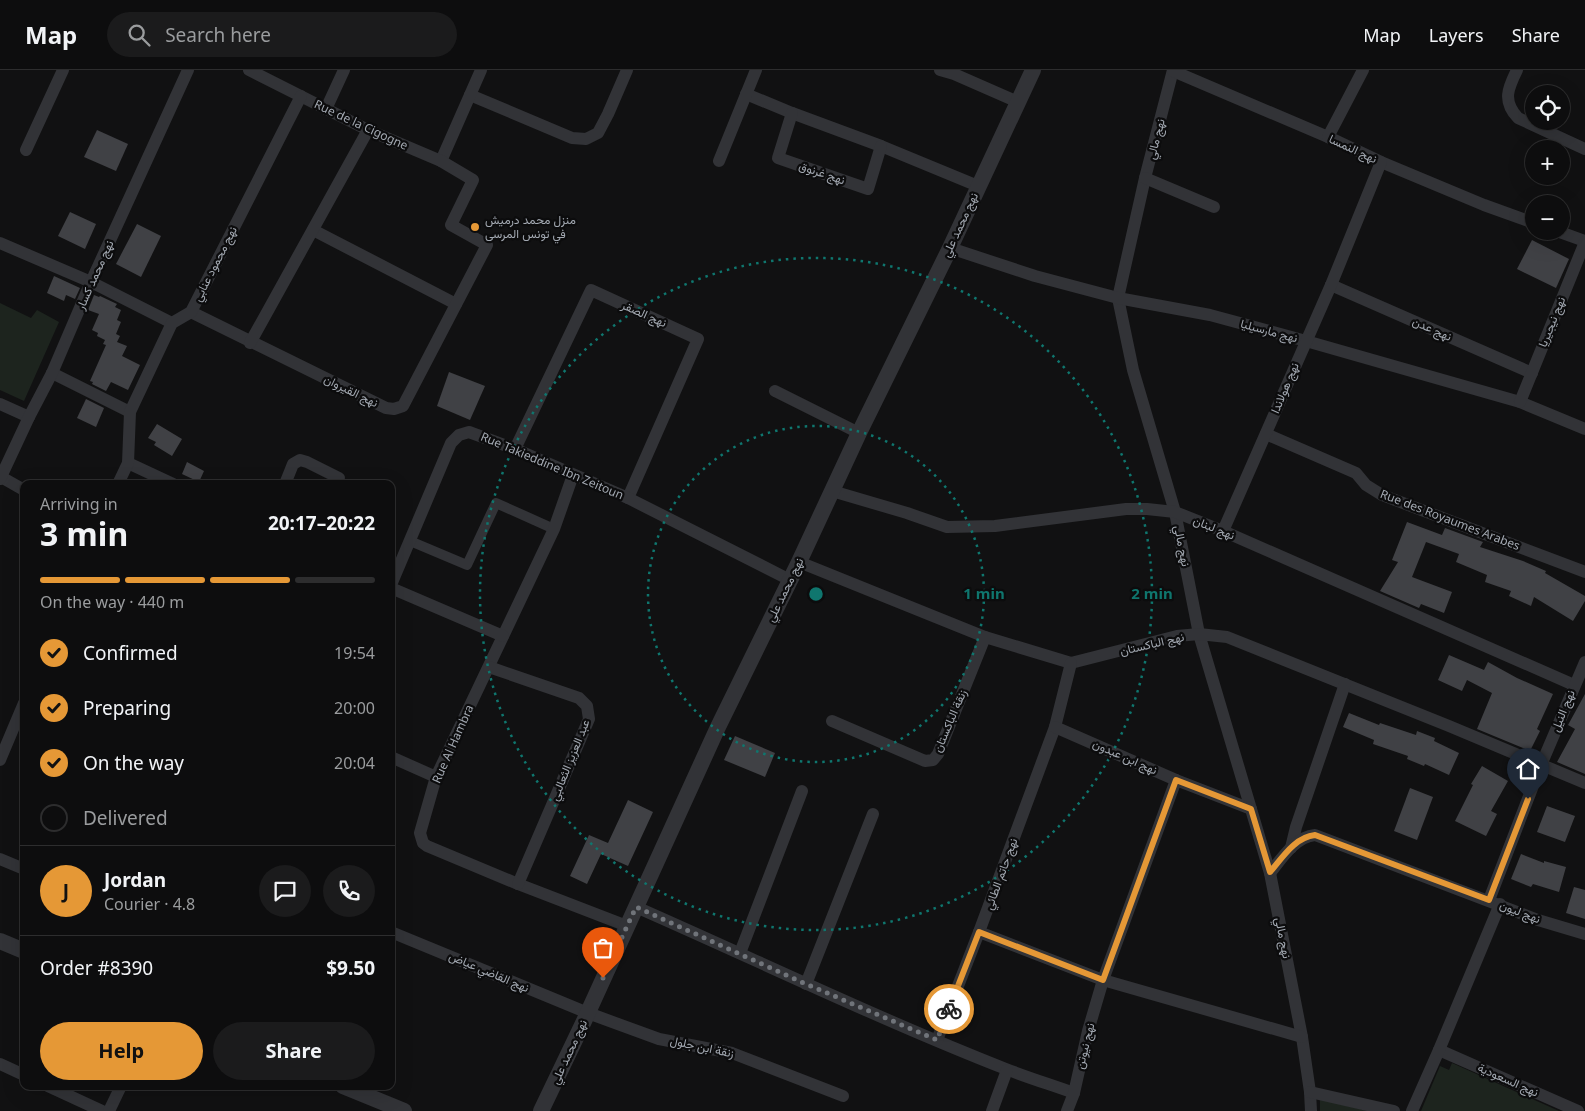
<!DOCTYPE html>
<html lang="en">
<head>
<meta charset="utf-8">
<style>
  :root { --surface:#0d0d0e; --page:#1b1b1c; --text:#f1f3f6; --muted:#9a9c9e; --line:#2d2d2e; --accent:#e59836 }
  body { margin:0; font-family:"Noto Sans",Vazirmatn,sans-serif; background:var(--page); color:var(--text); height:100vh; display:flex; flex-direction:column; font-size:19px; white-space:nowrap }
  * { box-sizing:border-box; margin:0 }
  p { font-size:16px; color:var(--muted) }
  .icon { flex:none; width:28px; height:28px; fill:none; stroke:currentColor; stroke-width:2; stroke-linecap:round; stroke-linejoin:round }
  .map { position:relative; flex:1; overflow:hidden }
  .side { position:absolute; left:20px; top:410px; width:375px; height:610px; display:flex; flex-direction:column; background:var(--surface); border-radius:10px; box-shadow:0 5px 20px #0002,0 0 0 1px var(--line) }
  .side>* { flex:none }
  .fabs { position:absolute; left:1525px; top:15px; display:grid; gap:10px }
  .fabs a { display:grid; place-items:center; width:45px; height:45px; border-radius:50%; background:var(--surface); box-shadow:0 5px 20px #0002,0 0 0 1px var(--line); font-size:25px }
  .pin { position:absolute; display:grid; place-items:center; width:42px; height:42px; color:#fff; margin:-51px -21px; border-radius:50% 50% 50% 0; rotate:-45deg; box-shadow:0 0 5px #0007 }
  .pin .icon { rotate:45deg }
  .courier { position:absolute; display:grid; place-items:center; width:50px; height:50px; margin:-25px; border:4px solid #e59836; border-radius:50%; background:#fff; color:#222; box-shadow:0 1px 6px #0007 }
  .headline em { font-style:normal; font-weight:700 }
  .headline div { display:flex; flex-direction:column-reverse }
  .headline { display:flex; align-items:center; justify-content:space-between; height:85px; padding:0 20px }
  h1 { font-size:32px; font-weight:700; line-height:38px }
  .bar { display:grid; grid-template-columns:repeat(4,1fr); gap:8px 5px; align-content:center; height:60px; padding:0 20px }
  .bar i { height:6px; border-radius:4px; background:var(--line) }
  .bar .active { background:var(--accent) }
  .bar p { grid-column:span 4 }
  .line { display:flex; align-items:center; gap:12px; padding:0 20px; border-top:1px solid var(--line) }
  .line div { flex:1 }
  .round { display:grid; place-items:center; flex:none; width:52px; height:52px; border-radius:26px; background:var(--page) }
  ol { padding:0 20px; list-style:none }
  li { display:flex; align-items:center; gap:15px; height:55px }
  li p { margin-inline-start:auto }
  li .icon { padding:5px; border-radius:50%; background:var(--accent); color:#111; stroke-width:4 }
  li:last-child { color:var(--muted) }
  li i { width:28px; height:28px; border:2px solid var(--line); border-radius:50% }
  .button { display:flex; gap:10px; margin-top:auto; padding:10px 20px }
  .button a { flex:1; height:58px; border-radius:30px; background:var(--accent); color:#111; font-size:20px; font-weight:700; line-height:58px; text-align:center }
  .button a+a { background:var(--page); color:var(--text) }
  header { display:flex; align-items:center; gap:30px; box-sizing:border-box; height:70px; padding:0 25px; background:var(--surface); border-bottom:1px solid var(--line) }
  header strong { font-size:24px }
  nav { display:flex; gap:28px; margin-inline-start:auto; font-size:18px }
  .search { width:350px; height:45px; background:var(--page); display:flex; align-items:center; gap:12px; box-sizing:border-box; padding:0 18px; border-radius:28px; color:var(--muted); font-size:19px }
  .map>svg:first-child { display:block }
  .green { fill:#1d241e }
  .building { fill:#404145 }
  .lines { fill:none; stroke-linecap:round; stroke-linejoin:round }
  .pedestrian { stroke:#323337; stroke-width:10 }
  .minor { stroke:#323337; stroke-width:12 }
  .tertiary { stroke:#323337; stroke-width:16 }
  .done { stroke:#70747a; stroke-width:5; stroke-dasharray:0 9 }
  .route { stroke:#e59836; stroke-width:6 }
  .ring { fill:none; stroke:#0f766e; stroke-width:2.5; stroke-dasharray:2.5 5 }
  .poi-dot { fill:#e59836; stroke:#0c0c0d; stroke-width:2 }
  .labels { text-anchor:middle; stroke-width:4.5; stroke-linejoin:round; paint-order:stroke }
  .street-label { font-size:12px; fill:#a3a9b2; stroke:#0c0c0d }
  .poi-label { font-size:12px; fill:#a3a9b2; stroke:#0c0c0d; text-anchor:start }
  .centre { fill:#0f766e; stroke:#0c0c0d; stroke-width:2.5 }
  .ring-label { font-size:15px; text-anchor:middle; font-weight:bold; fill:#0f766e; stroke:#0c0c0d; stroke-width:4.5; stroke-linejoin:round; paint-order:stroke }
</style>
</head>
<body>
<header>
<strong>Map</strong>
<div class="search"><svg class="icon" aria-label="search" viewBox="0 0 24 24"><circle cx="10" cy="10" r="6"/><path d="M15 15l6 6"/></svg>Search here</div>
<nav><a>Map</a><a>Layers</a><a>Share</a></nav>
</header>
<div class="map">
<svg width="1585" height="1041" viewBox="0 0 1585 1041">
  <rect width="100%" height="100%" fill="#111112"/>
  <!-- green -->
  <g class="green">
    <polygon points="0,233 31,248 37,240 59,252 24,331 0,320"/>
    <polygon points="1452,993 1559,1041 1421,1041 1440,996 1449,1000"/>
    <polygon points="1320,1029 1368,1041 1320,1041"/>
  </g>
  <!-- building -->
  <g class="building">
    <polygon points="97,60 128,74 116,101 84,87"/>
    <polygon points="70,142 96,154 85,179 58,166"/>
    <polygon points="137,154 161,166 141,207 116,194"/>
    <polygon points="1532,170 1569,189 1556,218 1517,199"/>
    <polygon points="54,206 80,218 75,229 66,225 64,231 47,223"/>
    <polygon points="94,225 99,227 100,226 117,234 115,237 121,240 117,250 121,252 116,264 120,266 117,272 127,276 122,286 140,295 128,320 111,312 106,321 92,314 93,312 90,311 106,275 103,274 105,270 97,266 98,263 92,260 99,244 88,240"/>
    <polygon points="449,302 485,316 470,350 437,336"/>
    <polygon points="86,329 104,338 96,357 77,348"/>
    <polygon points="157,354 182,369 172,386 154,375 156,372 148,368"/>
    <polygon points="187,392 204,401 199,412 182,404"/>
    <polygon points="1407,452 1442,465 1445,458 1483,472 1480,477 1523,491 1546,501 1545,503 1585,526 1585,531 1573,551 1534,527 1531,536 1509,526 1511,521 1485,512 1487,505 1456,492 1459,484 1426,472 1412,507 1452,522 1444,543 1421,534 1419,538 1380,521 1398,492 1392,490"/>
    <polygon points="1449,585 1484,600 1488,592 1517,608 1553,624 1537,659 1540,661 1530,681 1477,659 1492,623 1467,610 1462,621 1438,610"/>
    <polygon points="1585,624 1585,704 1557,692 1575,659 1568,655"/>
    <polygon points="1349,643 1379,655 1380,653 1416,665 1417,661 1435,668 1434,671 1459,683 1449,705 1425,694 1424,696 1407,689 1408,686 1373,674 1374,670 1343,657"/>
    <polygon points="735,666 775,683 765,707 724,690"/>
    <polygon points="1482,696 1508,711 1491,741 1497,744 1486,766 1455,751 1473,715 1471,714"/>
    <polygon points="1410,718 1433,727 1417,770 1394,761"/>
    <polygon points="628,730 653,742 628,796 601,784 587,814 570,806 589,765 608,773"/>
    <polygon points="1547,736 1575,746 1565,772 1537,762"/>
    <polygon points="1521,784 1544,793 1544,791 1566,797 1559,822 1533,814 1531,817 1511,809"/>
    <polygon points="1574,817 1585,820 1585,849 1566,843"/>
  </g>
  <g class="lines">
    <!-- pedestrian -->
    <polyline class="pedestrian" points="410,471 467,495 496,433 554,459"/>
    <!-- minor -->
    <g class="minor">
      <polyline points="940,0 954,4 1018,32"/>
      <polyline points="1173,0 1145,108 1118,228 1133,300 1175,442 1199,564 1270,803 1302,967 1310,1022 1311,1041"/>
      <path d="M1517 0C1508 18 1502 31 1518 48L1585 79"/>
      <polyline points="1173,1 1328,67 1381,92 1484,135 1534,153"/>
      <polyline points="746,24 792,43 881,76 978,116"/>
      <polyline points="470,25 572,68 586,69 598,63 608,44 627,0"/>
      <polyline points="326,39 344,0"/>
      <polyline points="792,43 778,88 868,119 881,76"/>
      <polyline points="1328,67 1363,0"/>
      <polyline points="26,80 63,0"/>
      <polyline points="441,91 481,0"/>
      <polyline points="719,91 756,0"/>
      <polyline points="1145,108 1214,137"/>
      <polyline points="313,160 456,234"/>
      <polyline points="1557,161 1585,171"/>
      <polyline points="0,173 91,212 172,253"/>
      <polyline points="950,178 1035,206 1118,228 1210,245 1306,271 1520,332 1585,359"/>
      <polyline points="1331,215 1532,303"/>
      <polyline points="191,242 386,338 394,339 403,336 487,175 451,155 473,110 441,91 368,60 249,0"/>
      <polyline points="250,273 368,60"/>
      <polyline points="52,303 130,342"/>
      <polyline points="775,321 859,363"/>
      <polyline points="1520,332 1585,172"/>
      <polyline points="0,334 29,347"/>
      <polyline points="1266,364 1356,403 1366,415 1382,425 1585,502"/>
      <polyline points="515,379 591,220 698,269 628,428"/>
      <polyline points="128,393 173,414"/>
      <polyline points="573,405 554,459 436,707 420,763 423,773 427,776 518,814 627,856"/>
      <polyline points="1,407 24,420"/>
      <polyline points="0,409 29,347 52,303 91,212 188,0"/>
      <polyline points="118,414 128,393 130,342 172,253 191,242 301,26"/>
      <polyline points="285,414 293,394 300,390 307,392 339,408"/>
      <polyline points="832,421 907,443 947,457 995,456 1126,439 1147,439 1175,442 1223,461 1574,615"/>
      <polyline points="1223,461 1331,215 1381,92"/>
      <polyline points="799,492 985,567 1071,593 1177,566 1199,564 1227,567 1449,656 1585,713"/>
      <polyline points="391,515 451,373 459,365 469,362 515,379 628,428 790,510"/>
      <polyline points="391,518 503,566"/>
      <polyline points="1071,593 1055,657 979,862 1103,910 1302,967"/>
      <polyline points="489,597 579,628 587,636 589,649 518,814"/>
      <polyline points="832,651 925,691 933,690 938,684 985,567"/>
      <polyline points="1055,657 1176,710 1251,739"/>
      <polyline points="391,687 436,707"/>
      <polyline points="0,690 24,633"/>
      <polyline points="1291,778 1296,757 1345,614"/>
      <polyline points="0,789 24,799"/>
      <path d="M1270 803C1282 788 1295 767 1315 765L1538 850 1585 864"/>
      <polyline points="1489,830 1541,695 1585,592"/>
      <path d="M636 837C759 891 881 950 1006 999 1029 1008 1052 1015 1074 1023"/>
      <polyline points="391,862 588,943 659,969 732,983 843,1026"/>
      <polyline points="740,883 802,721"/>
      <polyline points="806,914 873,744"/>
      <polyline points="937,970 979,862"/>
      <polyline points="1439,980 1578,1041"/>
      <polyline points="0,994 24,1005"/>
      <polyline points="48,1016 102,1041"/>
      <polyline points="1310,1022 1394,1041"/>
      <polyline points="109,1041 121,1016"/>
      <polyline points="992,1041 1007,1000"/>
      <polyline points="1067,1041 1074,1023 1088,961 1103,910 1176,710"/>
      <polyline points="1412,1041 1439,980 1500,834"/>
    </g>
    <!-- tertiary -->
    <g class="tertiary">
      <polyline points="0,871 24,881"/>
      <polyline points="343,1016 404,1041"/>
      <polyline points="541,1041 585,949 718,657 799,492 859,363 950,178 1033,0"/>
    </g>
  </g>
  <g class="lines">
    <!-- done -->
    <polyline class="done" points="603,908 636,837 806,914 937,970 949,939"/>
    <!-- route -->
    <path class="route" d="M949 939 979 862 1103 910 1176 710 1251 739 1270 802C1282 788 1295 767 1315 765L1489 830 1528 729"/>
  </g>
  <!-- distance rings -->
  <g class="ring">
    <circle cx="816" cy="524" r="168"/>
    <circle cx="816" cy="524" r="336"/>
  </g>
  <!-- markers -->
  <circle class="poi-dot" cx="475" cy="157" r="5"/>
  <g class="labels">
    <!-- street labels -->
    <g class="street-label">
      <text transform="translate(361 55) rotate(25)" y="4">Rue de la Cigogne</text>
      <text transform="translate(1156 69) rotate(-76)" y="4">نهج مالي</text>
      <text transform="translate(1353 79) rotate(25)" y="4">نهج النمسا</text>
      <text transform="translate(822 103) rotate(19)" y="4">نهج غرنوق</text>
      <text transform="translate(960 155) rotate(-65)" y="4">نهج محمد علي</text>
      <text transform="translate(215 194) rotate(-63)" y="4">نهج محمود عنابي</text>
      <text transform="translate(95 205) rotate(-66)" y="4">نهج محمد كسار</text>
      <text transform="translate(644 244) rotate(24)" y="4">نهج الصقر</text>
      <text transform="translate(1552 252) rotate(-68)" y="4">نهج نيجيريا</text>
      <text transform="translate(1432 259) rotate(24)" y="4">نهج عدن</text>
      <text transform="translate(1269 261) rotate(15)" y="4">نهج مارسيليا</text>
      <text transform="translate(1285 318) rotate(-67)" y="4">نهج هولاندا</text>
      <text transform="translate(351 321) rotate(26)" y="4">نهج القيروان</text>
      <text transform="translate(552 396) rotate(23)" y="4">Rue Takieddine Ibn Zeitoun</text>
      <text transform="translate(1450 450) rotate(21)" y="4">Rue des Royaumes Arabes</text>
      <text transform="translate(1214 458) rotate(22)" y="4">نهج لبنان</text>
      <text transform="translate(1182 476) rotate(79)" y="4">نهج مالي</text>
      <text transform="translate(785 520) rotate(-64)" y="4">نهج محمد علي</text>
      <text transform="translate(1152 574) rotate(-13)" y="4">نهج الباكستان</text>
      <text transform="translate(1563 641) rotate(-68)" y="4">نهج النيل</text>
      <text transform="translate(950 651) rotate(-67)" y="4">زنقة الباكستان</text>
      <text transform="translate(453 674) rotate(-66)" y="4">Rue Al Hambra</text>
      <text transform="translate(1125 687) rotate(24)" y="4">نهج ابن عبدون</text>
      <text transform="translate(570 690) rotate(-68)" y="4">عبد العزيز الثعالبي</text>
      <text transform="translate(1001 804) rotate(-70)" y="4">نهج حاتم الطائي</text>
      <text transform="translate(1520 842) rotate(21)" y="4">نهج ليون</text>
      <text transform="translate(1283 868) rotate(79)" y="4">نهج مالي</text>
      <text transform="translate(489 902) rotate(23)" y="4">نهج القاضي عياض</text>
      <text transform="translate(1085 976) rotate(-76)" y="4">نهج نيوتن</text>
      <text transform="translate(702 977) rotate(12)" y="4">زنقة ابن جلول</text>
      <text transform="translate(569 982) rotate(-65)" y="4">نهج محمد علي</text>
      <text transform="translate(1508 1010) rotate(24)" y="4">نهج السعودية</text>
    </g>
    <!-- poi labels -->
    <g class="poi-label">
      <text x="485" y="154">منزل محمد درميش<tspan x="485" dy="14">في تونس المرسى</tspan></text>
    </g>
  </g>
  <circle cx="816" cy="524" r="8" class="centre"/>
  <g class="ring-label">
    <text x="984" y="529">1 min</text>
    <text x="1152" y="529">2 min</text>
  </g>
</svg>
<div class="fabs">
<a><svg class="icon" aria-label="locate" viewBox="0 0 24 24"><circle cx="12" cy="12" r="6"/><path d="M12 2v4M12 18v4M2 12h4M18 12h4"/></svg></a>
<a>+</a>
<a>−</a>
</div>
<div class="pin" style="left:603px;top:908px;background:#ea580c"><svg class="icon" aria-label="bag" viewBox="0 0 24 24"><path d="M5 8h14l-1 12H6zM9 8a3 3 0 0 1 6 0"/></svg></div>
<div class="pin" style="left:1528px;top:729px;background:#1f2937"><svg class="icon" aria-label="home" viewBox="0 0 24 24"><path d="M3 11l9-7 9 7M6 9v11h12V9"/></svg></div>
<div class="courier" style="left:949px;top:939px"><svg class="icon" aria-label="bike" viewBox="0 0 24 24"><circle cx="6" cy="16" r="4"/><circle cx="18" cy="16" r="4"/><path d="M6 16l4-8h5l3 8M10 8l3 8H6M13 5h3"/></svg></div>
<section class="side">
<div class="headline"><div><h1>3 min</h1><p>Arriving in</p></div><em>20:17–20:22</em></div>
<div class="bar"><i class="active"></i><i class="active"></i><i class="active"></i><i></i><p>On the way · 440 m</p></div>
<ol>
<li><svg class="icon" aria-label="check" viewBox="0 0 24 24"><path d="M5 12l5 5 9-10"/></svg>Confirmed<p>19:54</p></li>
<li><svg class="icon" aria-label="check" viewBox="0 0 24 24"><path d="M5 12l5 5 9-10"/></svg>Preparing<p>20:00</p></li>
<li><svg class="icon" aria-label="check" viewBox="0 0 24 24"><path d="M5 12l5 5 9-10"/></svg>On the way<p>20:04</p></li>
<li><i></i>Delivered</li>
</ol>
<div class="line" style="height:90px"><b class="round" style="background:var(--accent);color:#111">J</b><div><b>Jordan</b><p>Courier · 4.8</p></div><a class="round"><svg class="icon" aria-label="chat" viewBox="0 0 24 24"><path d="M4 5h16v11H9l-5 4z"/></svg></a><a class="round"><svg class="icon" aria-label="phone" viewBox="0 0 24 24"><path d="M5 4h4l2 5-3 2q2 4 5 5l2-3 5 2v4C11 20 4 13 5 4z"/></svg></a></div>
<div class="line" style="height:65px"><div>Order #8390</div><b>$9.50</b></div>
<div class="button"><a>Help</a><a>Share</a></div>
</section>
</div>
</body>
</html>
